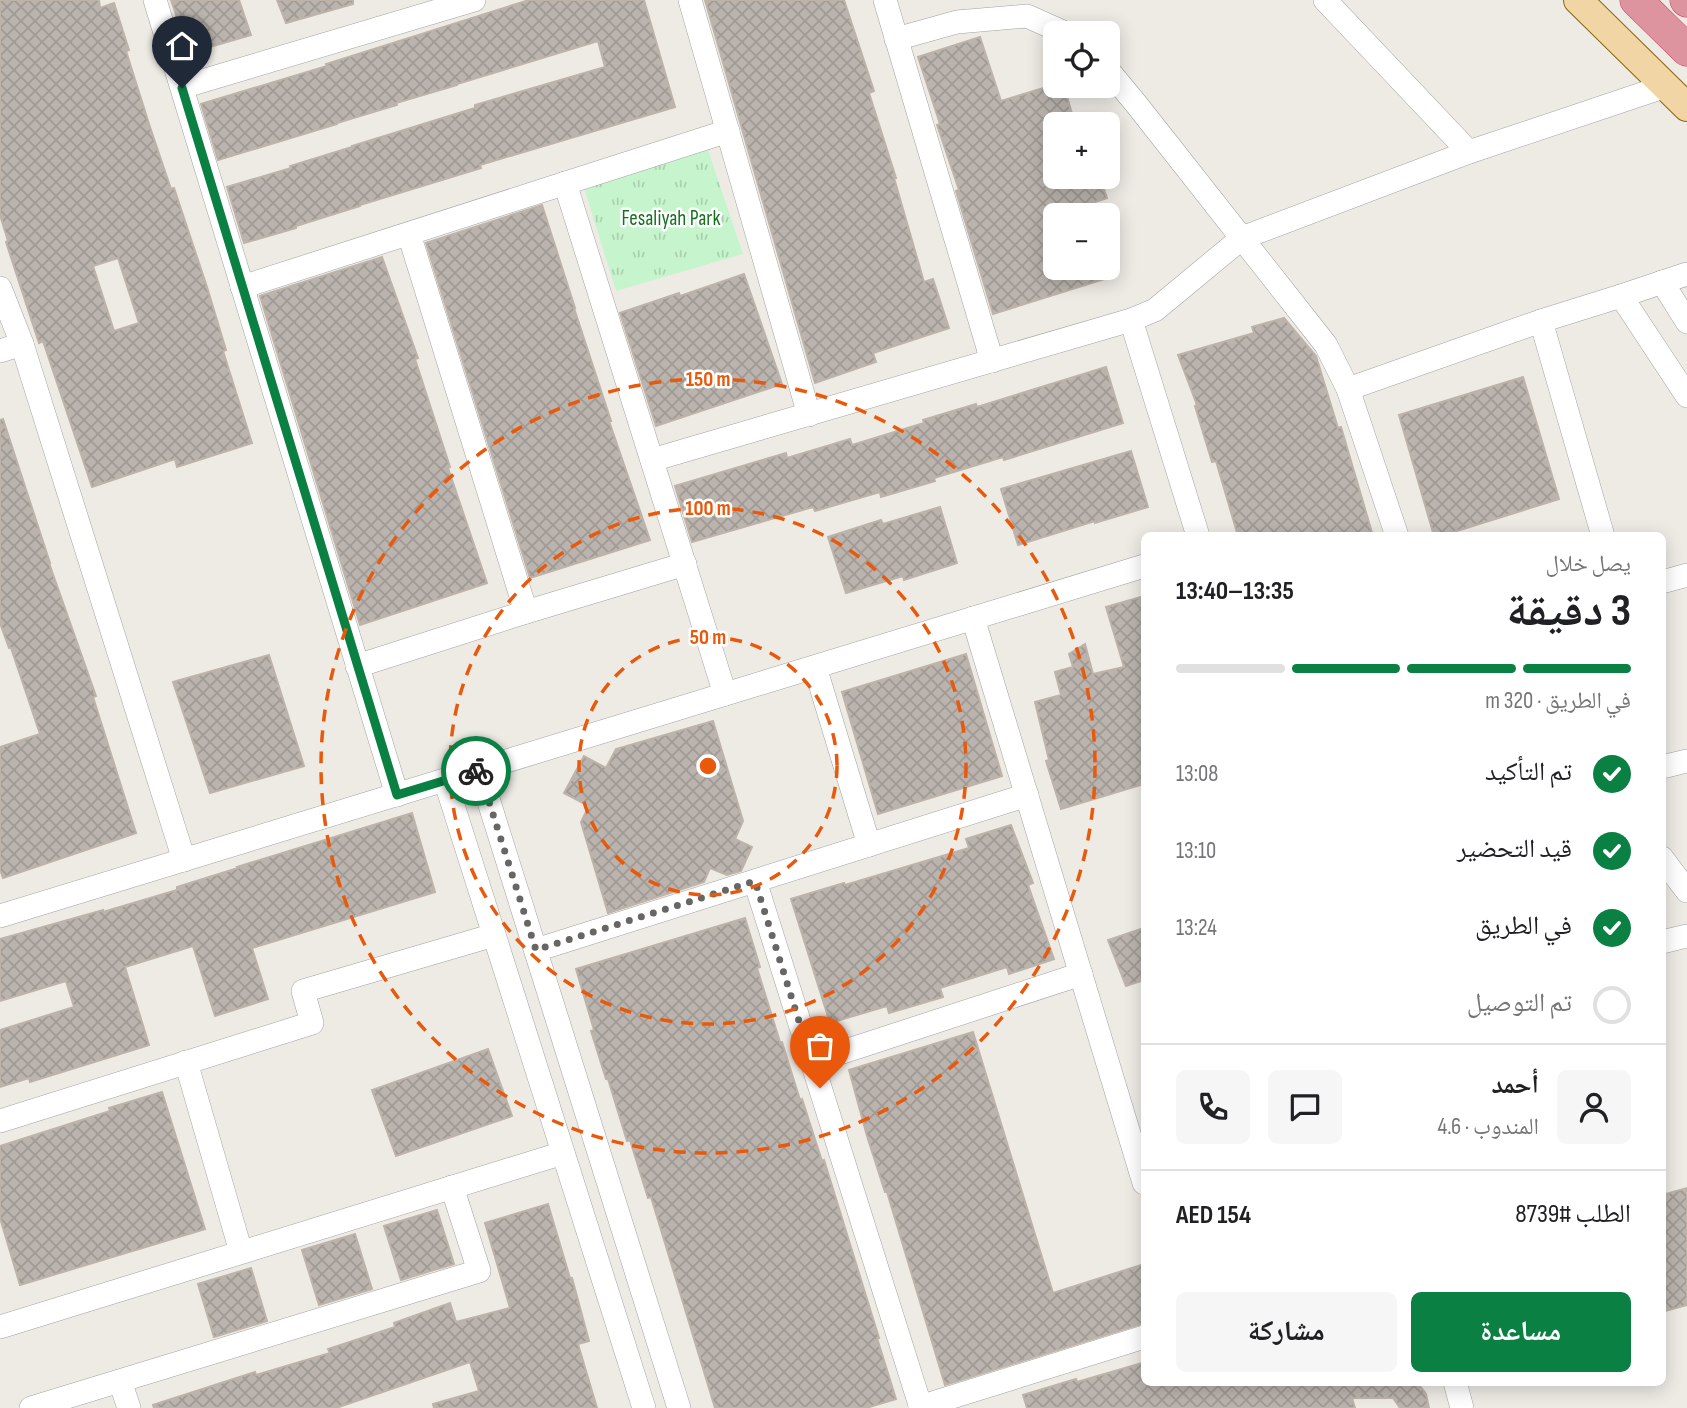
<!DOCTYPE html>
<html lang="ar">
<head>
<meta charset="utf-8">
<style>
  :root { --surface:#fff; --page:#f6f6f6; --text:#202124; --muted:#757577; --line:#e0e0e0; --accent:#0b8043 }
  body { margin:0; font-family:"Sofia Sans Condensed","Noto Naskh Arabic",sans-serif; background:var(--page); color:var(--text); direction:rtl; height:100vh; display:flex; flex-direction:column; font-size:26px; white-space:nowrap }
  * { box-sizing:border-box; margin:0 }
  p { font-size:23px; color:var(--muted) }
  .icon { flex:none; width:38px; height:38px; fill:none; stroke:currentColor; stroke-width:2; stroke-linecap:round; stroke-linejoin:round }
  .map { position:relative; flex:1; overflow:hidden; direction:ltr }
  .sheet { position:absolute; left:1141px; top:532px; width:525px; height:854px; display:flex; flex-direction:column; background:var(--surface); border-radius:10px; box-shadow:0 4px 18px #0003; direction:rtl }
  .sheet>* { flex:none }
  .tools { position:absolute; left:1043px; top:21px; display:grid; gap:14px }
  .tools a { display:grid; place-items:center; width:77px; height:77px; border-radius:10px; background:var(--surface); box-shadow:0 4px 18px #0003; font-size:35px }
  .pin { position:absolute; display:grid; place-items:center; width:60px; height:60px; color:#fff; margin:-72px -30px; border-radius:50% 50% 50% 0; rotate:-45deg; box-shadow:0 0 7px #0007 }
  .pin .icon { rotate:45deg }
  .courier { position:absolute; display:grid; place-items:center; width:70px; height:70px; margin:-35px; border:5px solid #0b8043; border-radius:50%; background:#fff; color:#222; box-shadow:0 2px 9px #0007 }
  .head em { font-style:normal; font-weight:700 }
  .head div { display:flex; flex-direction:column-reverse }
  .head { display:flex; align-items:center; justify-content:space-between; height:119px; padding:0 35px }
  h1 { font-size:46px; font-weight:700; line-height:52px }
  .bar { display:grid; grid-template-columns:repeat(4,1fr); gap:10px 7px; align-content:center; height:84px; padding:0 35px }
  .bar i { height:9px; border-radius:5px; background:var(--line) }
  .bar .current { background:var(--accent) }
  .bar p { grid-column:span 4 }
  .line { display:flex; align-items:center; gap:18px; padding:0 35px; border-top:2px solid var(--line) }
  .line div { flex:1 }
  .round { display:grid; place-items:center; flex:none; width:74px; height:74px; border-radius:10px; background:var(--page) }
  ol { padding:0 35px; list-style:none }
  li { display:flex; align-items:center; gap:21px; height:77px }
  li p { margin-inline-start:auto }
  li .icon { padding:7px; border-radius:50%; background:var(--accent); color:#fff; stroke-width:4 }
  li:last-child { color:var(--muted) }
  li i { width:38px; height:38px; border:4px solid var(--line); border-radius:50% }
  .primary-button { display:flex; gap:14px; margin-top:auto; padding:14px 35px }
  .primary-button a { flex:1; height:80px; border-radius:10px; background:var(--accent); color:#fff; font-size:28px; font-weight:700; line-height:80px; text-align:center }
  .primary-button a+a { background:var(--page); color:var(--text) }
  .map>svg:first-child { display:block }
  .park { fill:url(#park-tufts) }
  .building { fill:url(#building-cross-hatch); stroke:#beb3a9; stroke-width:2; fill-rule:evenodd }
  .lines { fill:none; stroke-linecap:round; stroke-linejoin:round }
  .minor-casing { stroke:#a2a2a2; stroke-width:24 }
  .major-casing { stroke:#89660f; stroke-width:30 }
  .highway-casing { stroke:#c83561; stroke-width:33 }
  .minor { stroke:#fff; stroke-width:23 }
  .major { stroke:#f2d5a5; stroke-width:28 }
  .highway { stroke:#de949e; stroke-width:32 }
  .done { stroke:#676664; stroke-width:7; stroke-dasharray:0 12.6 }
  .route { stroke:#0b8043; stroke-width:9 }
  .ring { fill:none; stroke:#e8590c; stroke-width:3.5; stroke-dasharray:12 9 }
  .labels { text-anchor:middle; stroke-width:5; stroke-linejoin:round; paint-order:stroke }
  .park-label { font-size:21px; fill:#167222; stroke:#fff }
  .centre { fill:#e8590c; stroke:#fff; stroke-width:3.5 }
  .ring-label { font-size:21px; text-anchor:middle; font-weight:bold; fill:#e8590c; stroke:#fff; stroke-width:5; stroke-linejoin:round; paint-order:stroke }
</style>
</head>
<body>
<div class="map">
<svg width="1687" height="1408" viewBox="0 0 1687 1408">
  <defs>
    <pattern id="park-tufts" width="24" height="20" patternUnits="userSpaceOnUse" patternTransform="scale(1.75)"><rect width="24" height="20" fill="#c6f4cc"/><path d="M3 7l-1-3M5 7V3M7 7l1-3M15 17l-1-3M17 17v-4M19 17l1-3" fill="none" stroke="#aad1af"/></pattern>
    <pattern id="building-cross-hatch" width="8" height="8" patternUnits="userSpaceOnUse" patternTransform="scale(1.75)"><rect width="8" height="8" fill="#bbb4ae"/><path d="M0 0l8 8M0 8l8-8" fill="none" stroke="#a09a95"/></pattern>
  </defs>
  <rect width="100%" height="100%" fill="#eeebe5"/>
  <!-- park -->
  <polygon class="park" points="708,150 743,254 616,291 584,188"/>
  <!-- building -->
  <g class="building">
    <path d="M0 0H99L100 8 114 3 129 50 126 51 150 127 171 189 174 188 207 287 226 350 223 351 252 443 177 467 175 459 92 487 43 341 39 343 6 242 8 241 0 215ZM118 258 139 323 114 331 93 266Z"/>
    <polygon points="171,0 239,0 251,35 189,53"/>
    <polygon points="277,0 353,0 353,4 286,23"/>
    <polygon points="529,0 644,0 675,107 480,165 481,168 360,205 360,206 296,226 296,228 244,243 227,187 291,168 290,166 352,147 352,146 475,108 475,105 605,67 598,41 457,84 457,85 396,103 397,105 337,123 337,124 218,160 201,104 327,66 326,64"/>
    <polygon points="705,0 844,0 874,91 869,93 896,178 894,178 924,282 933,279 949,328 873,353 876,362 815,383"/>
    <polygon points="980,37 1001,101 1050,86 1064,86 1075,124 1055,124 1055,177 1100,177 1107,198 1055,215 1055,268 1100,268 1104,279 993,314 956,191 959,190 937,125 940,124 918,57"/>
    <polygon points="542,205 575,308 574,308 611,421 609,421 650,540 530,578 426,243"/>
    <polygon points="382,257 418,358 415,359 450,467 448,468 487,583 360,625 260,296"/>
    <polygon points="744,274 782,384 656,426 620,313 679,293 680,296"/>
    <polygon points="1284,318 1316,356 1338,428 1341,427 1373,536 1238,536 1216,461 1212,462 1195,406 1197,405 1178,355 1254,333 1252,327"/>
    <polygon points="1106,367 1123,423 1004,460 1003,457 934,478 935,481 881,497 880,492 815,511 813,507 692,542 675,486 786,453 787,458 850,439 852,445 924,423 923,420 976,404 977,407"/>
    <polygon points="1523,377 1559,499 1441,536 1434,536 1399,415"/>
    <polygon points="3,419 50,563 49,563 96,696 93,697 136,833 3,878 0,870 0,747 40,734 11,648 9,648 0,623 0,420"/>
    <polygon points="1131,451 1148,507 1095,523 1095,521 1018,545 1001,489"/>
    <polygon points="940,507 957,563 904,580 903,576 846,593 828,537 881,520 883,524"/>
    <polygon points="1144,596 1144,784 1061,809 1046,761 1049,760 1035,702 1061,695 1055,672 1073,667 1069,654 1085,644 1093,674 1124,667 1106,607"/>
    <polygon points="966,654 1002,776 878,814 842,692"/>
    <polygon points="269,655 304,766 210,793 173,682"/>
    <polygon points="713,721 743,821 735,839 752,847 741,871 727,875 710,868 704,882 608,913 581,822 589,806 564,793 584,756 606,768 616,749"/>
    <polygon points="412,813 435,892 252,948 268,999 215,1016 193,946 125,967 149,1045 30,1082 29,1078 0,1087 0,1030 74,1007 66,981 0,1001 0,939 103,910 103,912 177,890 177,887 238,868 237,867"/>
    <polygon points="1011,825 1033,883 1028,885 1054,959 1009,974 1007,967 940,988 943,997 889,1013 887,1006 830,1023 791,899 844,883 845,885 969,848 966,839"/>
    <polygon points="745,918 760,967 757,968 780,1042 782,1042 800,1100 802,1099 822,1161 824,1160 879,1338 877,1338 896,1399 866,1408 715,1408 651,1197 648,1198 630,1140 627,1141 608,1079 606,1079 591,1031 594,1030 576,969"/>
    <polygon points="1144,928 1144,980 1126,986 1108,940"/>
    <polygon points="973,1032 1053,1293 1144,1264 1144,1323 945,1385 887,1192 885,1192 867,1136 849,1070"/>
    <polygon points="488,1049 512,1116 396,1156 372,1090"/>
    <polygon points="162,1092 205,1229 20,1285 0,1218 0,1146 110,1111 109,1108"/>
    <polygon points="1687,1188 1687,1305 1662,1312 1662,1195"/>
    <polygon points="548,1204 570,1278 572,1278 589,1341 578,1344 597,1408 434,1408 433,1404 479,1391 470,1362 336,1408 154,1408 153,1405 255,1372 256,1375 330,1353 328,1349 395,1327 394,1323 450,1303 456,1322 510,1308 485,1223"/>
    <polygon points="437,1210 454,1264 401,1280 384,1226"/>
    <polygon points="355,1234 372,1289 319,1305 302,1250"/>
    <polygon points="251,1268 267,1321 214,1337 198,1284"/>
    <polygon points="1142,1363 1144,1372 1144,1382 1417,1382 1426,1394 1429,1408 1400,1408 1393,1398 1352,1398 1355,1408 1027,1408 1023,1395 1076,1379 1077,1382"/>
  </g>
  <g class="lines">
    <defs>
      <g id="minor">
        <polyline points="155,0 397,795"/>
        <polyline points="690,0 809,415"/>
        <polyline points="885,0 992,361"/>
        <polyline points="1325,0 1469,152"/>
        <polyline points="896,39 957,22 1027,16 1065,33"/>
        <polyline points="1108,70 1137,105 1326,345 1348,389 1397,536"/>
        <polyline points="182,87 474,0"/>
        <polyline points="565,183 725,694"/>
        <polyline points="409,234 526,612"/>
        <polyline points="1662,282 1687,322"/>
        <polyline points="242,287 728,131"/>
        <polyline points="0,288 22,344 184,860"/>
        <polyline points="1621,296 1687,396"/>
        <polyline points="1131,320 1198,536"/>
        <polyline points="1541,321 1603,536"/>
        <polyline points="0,351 22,344"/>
        <polyline points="1348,389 1541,321 1621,296 1687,274"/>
        <polyline points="652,460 1131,320 1155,310 1242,238 1469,152 1666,86"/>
        <polyline points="1662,582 1687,575"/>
        <polyline points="973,618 1144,1183"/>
        <polyline points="357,666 526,612 685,564"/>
        <polyline points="815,667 869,845"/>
        <polyline points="1662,767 1687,761"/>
        <polyline points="479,770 679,1408"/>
        <polyline points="445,780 644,1408"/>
        <polyline points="1662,858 1687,891"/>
        <polyline points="755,881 921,1408"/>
        <polyline points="0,916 1144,566"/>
        <polyline points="1662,942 1687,936"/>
        <polyline points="536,950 1027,795"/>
        <polyline points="186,1062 241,1252"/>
        <polyline points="812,1062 1081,974"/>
        <polyline points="0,1121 312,1023 303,991 494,935"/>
        <polyline points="0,1327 563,1153"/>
        <polyline points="120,1381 129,1408"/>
        <polyline points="1455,1382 1462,1408"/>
        <polyline points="920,1407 1144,1337"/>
        <polyline points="31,1408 479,1271 452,1187"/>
      </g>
      <polyline id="major" points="1578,0 1687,107"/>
      <g id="highway">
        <polyline points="1636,0 1687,50"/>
        <polyline points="1686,0 1687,1"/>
      </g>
    </defs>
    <!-- minor casing -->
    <use href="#minor" class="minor-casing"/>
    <!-- major casing -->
    <use href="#major" class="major-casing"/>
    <!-- highway casing -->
    <use href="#highway" class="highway-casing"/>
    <!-- minor -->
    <use href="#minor" class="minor"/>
    <!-- major -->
    <use href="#major" class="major"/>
    <!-- highway -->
    <use href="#highway" class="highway"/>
  </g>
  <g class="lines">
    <!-- done -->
    <polyline class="done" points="476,771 479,770 536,950 755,881 820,1088"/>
    <!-- route -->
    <polyline class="route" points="182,88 397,795 476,771"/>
  </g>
  <!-- distance rings -->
  <g class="ring">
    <circle cx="708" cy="766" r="129"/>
    <circle cx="708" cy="766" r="258"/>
    <circle cx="708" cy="766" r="387"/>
  </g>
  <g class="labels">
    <!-- park labels -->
    <g class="park-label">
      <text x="671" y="225">Fesaliyah Park</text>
    </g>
  </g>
  <circle cx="708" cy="766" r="10" class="centre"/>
  <g class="ring-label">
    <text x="708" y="386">150 m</text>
    <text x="708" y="515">100 m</text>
    <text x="708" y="644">50 m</text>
  </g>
</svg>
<div class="tools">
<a><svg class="icon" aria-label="locate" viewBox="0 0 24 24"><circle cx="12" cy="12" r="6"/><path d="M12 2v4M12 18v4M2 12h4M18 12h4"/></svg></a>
<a>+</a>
<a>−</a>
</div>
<div class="pin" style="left:820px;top:1088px;background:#ea580c"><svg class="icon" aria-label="bag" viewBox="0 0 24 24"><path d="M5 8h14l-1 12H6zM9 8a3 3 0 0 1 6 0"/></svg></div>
<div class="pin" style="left:182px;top:88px;background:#1f2937"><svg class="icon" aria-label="home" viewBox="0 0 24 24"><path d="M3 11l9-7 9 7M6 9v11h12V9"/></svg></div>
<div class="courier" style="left:476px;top:771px"><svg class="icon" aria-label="bike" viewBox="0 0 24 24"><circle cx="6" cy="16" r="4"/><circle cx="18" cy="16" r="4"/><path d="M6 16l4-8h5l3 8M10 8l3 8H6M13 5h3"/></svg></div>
<section class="sheet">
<div class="head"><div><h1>3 دقيقة</h1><p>يصل خلال</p></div><em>13:35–13:40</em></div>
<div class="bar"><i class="current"></i><i class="current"></i><i class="current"></i><i></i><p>في الطريق · 320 m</p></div>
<ol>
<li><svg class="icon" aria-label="check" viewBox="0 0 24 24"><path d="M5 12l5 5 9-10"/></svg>تم التأكيد<p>13:08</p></li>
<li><svg class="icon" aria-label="check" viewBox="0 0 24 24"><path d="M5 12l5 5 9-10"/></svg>قيد التحضير<p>13:10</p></li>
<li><svg class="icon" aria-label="check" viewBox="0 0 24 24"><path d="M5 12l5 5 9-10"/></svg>في الطريق<p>13:24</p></li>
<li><i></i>تم التوصيل</li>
</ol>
<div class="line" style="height:126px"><a class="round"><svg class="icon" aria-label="person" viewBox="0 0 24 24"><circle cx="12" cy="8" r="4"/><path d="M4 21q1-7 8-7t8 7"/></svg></a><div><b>أحمد</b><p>المندوب · 4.6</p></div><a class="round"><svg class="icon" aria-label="chat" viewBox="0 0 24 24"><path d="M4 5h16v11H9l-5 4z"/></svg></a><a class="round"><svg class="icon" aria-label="phone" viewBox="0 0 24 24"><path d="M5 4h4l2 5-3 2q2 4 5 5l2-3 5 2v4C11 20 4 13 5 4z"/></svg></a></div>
<div class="line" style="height:91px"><div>الطلب #8739</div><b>AED 154</b></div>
<div class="primary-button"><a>مساعدة</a><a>مشاركة</a></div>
</section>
</div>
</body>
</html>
